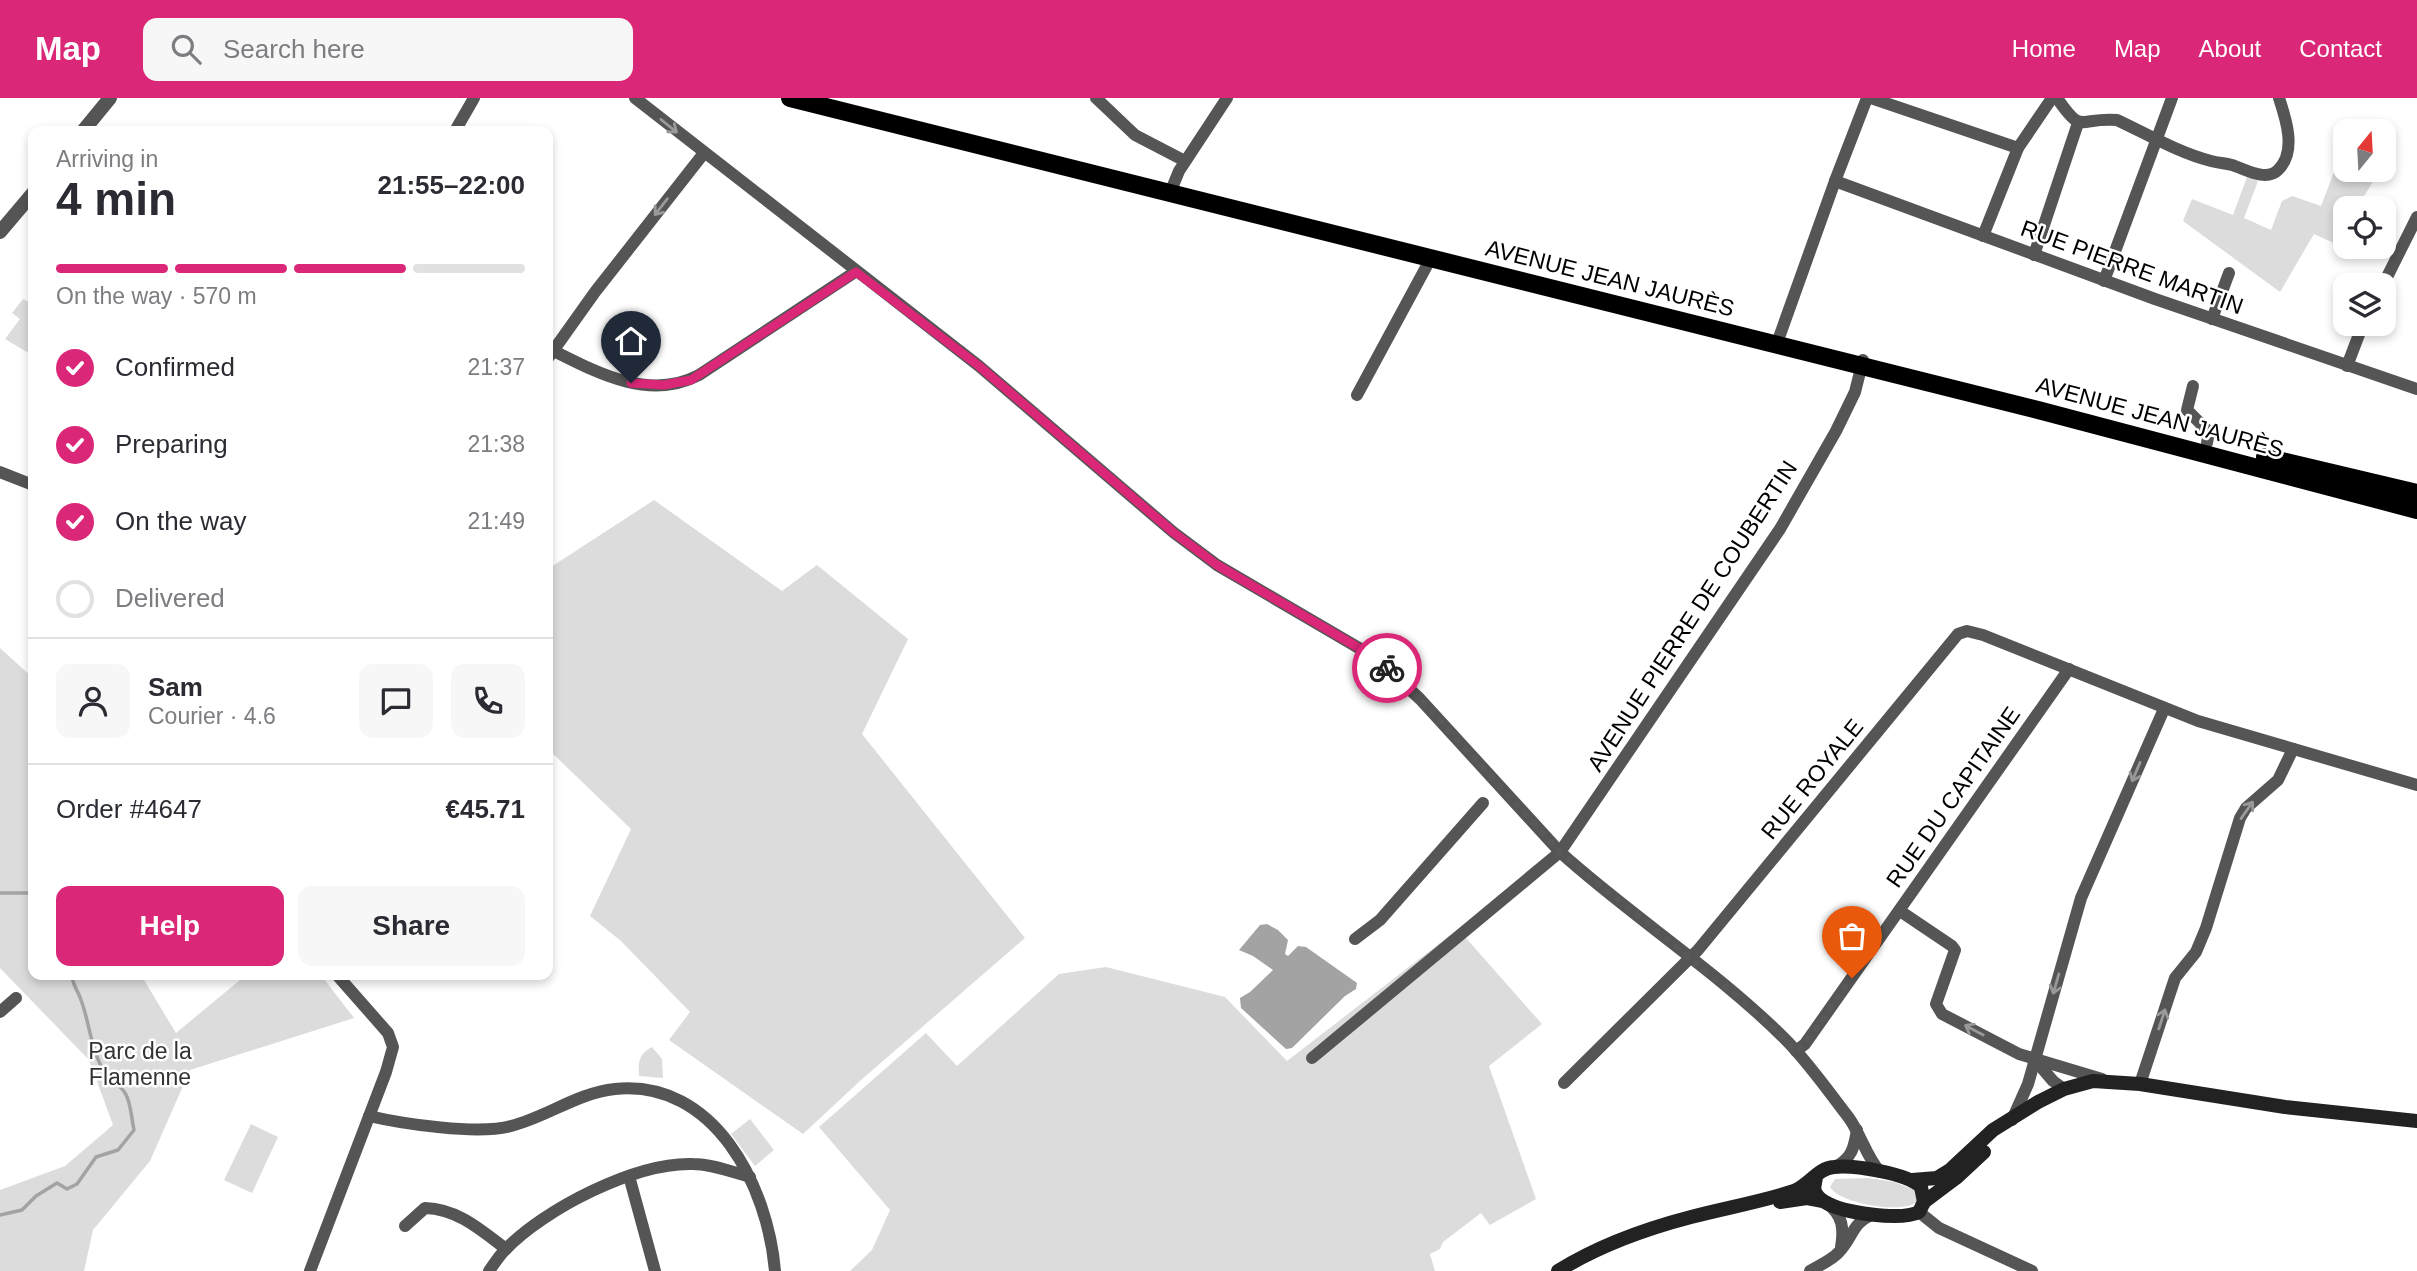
<!DOCTYPE html>
<html lang="en">
<head>
<meta charset="utf-8">
<style>
  :root { --surface:#fff; --page:#f7f7f7; --text:#2b2b33; --muted:#7c7c81; --line:#e1e1e2; --accent:#db2777 }
  body { margin:0; font-family:Arial,sans-serif; background:var(--page); color:var(--text); height:100vh; display:flex; flex-direction:column; font-size:26px; white-space:nowrap }
  * { box-sizing:border-box; margin:0 }
  p { font-size:23px; color:var(--muted) }
  .icon { flex:none; width:38px; height:38px; fill:none; stroke:currentColor; stroke-width:2; stroke-linecap:round; stroke-linejoin:round }
  .map { position:relative; flex:1; overflow:hidden }
  .drawer { position:absolute; left:28px; top:28px; width:525px; height:854px; display:flex; flex-direction:column; background:var(--surface); border-radius:14px; box-shadow:0 4px 10px #0003 }
  .drawer>* { flex:none }
  .needle { width:46px; rotate:18deg }
  .buttons { position:absolute; left:2333px; top:21px; display:grid; gap:14px }
  .buttons a { display:grid; place-items:center; width:63px; height:63px; border-radius:14px; background:var(--surface); box-shadow:0 4px 10px #0003; font-size:35px }
  .pin { position:absolute; display:grid; place-items:center; width:60px; height:60px; color:#fff; margin:-72px -30px; border-radius:50% 50% 50% 0; rotate:-45deg; box-shadow:0 0 7px #0007 }
  .pin .icon { rotate:45deg }
  .courier { position:absolute; display:grid; place-items:center; width:70px; height:70px; margin:-35px; border:5px solid #db2777; border-radius:50%; background:#fff; color:#222; box-shadow:0 2px 9px #0007 }
  .summary em { font-style:normal; font-weight:700 }
  .summary div { display:flex; flex-direction:column-reverse }
  .summary { display:flex; align-items:center; justify-content:space-between; height:119px; padding:0 28px }
  h1 { font-size:46px; font-weight:700; line-height:52px }
  .bar { display:grid; grid-template-columns:repeat(4,1fr); gap:10px 7px; align-content:center; height:84px; padding:0 28px }
  .bar i { height:9px; border-radius:5px; background:var(--line) }
  .bar .selected { background:var(--accent) }
  .bar p { grid-column:span 4 }
  .line { display:flex; align-items:center; gap:18px; padding:0 28px; border-top:2px solid var(--line) }
  .line div { flex:1 }
  .round { display:grid; place-items:center; flex:none; width:74px; height:74px; border-radius:14px; background:var(--page) }
  ol { padding:0 28px; list-style:none }
  li { display:flex; align-items:center; gap:21px; height:77px }
  li p { margin-inline-start:auto }
  li .icon { padding:7px; border-radius:50%; background:var(--accent); color:#fff; stroke-width:4 }
  li:last-child { color:var(--muted) }
  li i { width:38px; height:38px; border:4px solid var(--line); border-radius:50% }
  .action { display:flex; gap:14px; margin-top:auto; padding:14px 28px }
  .action a { flex:1; height:80px; border-radius:14px; background:var(--accent); color:#fff; font-size:28px; font-weight:700; line-height:80px; text-align:center }
  .action a+a { background:var(--page); color:var(--text) }
  header { display:flex; align-items:center; gap:42px; box-sizing:border-box; height:98px; padding:0 35px; background:var(--accent); color:#fff }
  header strong { font-size:33px }
  nav { display:flex; gap:38px; margin-inline-start:auto; font-size:24px }
  .search { width:490px; height:63px; background:var(--page); display:flex; align-items:center; gap:18px; box-sizing:border-box; padding:0 24px; border-radius:14px; color:var(--muted); font-size:26px }
  .map>svg:first-child { display:block }
  .green { fill:#dcdcdc }
  .water { fill:#a3a3a3 }
  .lines { fill:none; stroke-linecap:round; stroke-linejoin:round }
  .stream { stroke:#a3a3a3; stroke-width:3.5 }
  .minor { stroke:#555; stroke-width:12 }
  .tertiary { stroke:#555; stroke-width:14 }
  .secondary { stroke:#222; stroke-width:14 }
  .primary { stroke:#000; stroke-width:18 }
  .oneway { stroke:#999 }
  .done { stroke:#595959; stroke-width:7; stroke-dasharray:0 12.6 }
  .route { stroke:#db2777; stroke-width:9 }
  .labels { text-anchor:middle; stroke-width:5; stroke-linejoin:round; paint-order:stroke }
  .street-label { font-size:23px; fill:#000; stroke:#fff }
  .park-label { font-size:23px; fill:#333; stroke:#fff }
</style>
</head>
<body>
<header>
<strong>Map</strong>
<div class="search"><svg class="icon" aria-label="search" viewBox="0 0 24 24"><circle cx="10" cy="10" r="6"/><path d="M15 15l6 6"/></svg>Search here</div>
<nav><a>Home</a><a>Map</a><a>About</a><a>Contact</a></nav>
</header>
<div class="map">
<svg width="2417" height="1173" viewBox="0 0 2417 1173">
  <rect width="100%" height="100%" fill="#fff"/>
  <!-- green -->
  <g class="green">
    <polygon points="2339,61 2345,64 2345,72 2359,72 2375,80 2357,110 2345,110 2345,131 2336,146 2314,136 2280,194 2183,123 2192,101 2233,117 2247,79 2258,83 2244,120 2271,132 2282,103 2292,98 2321,108"/>
    <polygon points="23,201 33,206 33,253 27,254 5,241 20,221 12,215"/>
    <polygon points="654,402 782,493 817,467 908,541 862,636 1025,840 861,982 803,1036 669,942 690,914 621,843 590,818 631,731 548,651 548,471"/>
    <polygon points="0,550 33,580 33,877 141,877 176,935 246,877 321,877 354,920 190,972 150,1063 93,1132 84,1173 0,1173 0,1092 65,1068 113,1027 89,962 0,870"/>
    <polygon points="1458,831 1542,926 1489,968 1536,1101 1490,1127 1481,1115 1443,1144 1440,1151 1430,1156 1435,1173 850,1173 872,1152 890,1112 819,1029 926,935 957,968 1059,876 1106,869 1225,899 1287,963"/>
    <path d="M652 949 662 961 663 980 639 978C638 963 639 956 652 949Z"/>
    <polygon points="750,1021 774,1052 755,1068 731,1036"/>
    <polygon points="251,1026 278,1039 252,1095 224,1082"/>
    <path d="M1869 1080 1894 1084 1915 1092 1917 1104C1902 1116 1840 1106 1830 1089L1835 1081Z"/>
  </g>
  <!-- water -->
  <polygon class="water" points="1267,826 1278,832 1288,842 1285,856 1288,858 1298,848 1306,849 1357,885 1356,891 1345,898 1292,950 1286,951 1241,910 1240,900 1250,894 1273,872 1253,858 1239,852 1260,827"/>
  <g class="lines">
    <!-- stream -->
    <g class="stream">
      <polyline points="0,795 33,795"/>
      <path d="M0 1117 22 1112 36 1098 57 1085 67 1091 77 1086 96 1059 118 1052 134 1032C131 1019 131 999 121 990 112 982 105 977 100 966 90 945 89 923 81 902 78 892 72 887 72 877"/>
    </g>
    <!-- minor -->
    <g class="minor">
      <path d="M635 0 979 268 1173 434 1217 467 1376 560 1420 601 1560 754C1632 819 1716 872 1785 941 1809 965 1828 993 1849 1020 1861 1037 1866 1058 1880 1074"/>
      <polyline points="1096,0 1135,37 1185,63"/>
      <polyline points="1871,0 2018,50"/>
      <path d="M2057 0C2083 38 2078 19 2117 22 2147 36 2179 55 2211 63 2218 65 2225 65 2232 67 2245 71 2266 84 2278 72 2297 54 2286 21 2279 0"/>
      <polyline points="455,33 474,0"/>
      <polyline points="1835,83 2155,201 2417,291"/>
      <polyline points="1170,95 1179,73 1227,0"/>
      <polyline points="1983,138 2018,50 2052,0"/>
      <polyline points="2034,157 2078,25"/>
      <polyline points="2104,183 2172,0"/>
      <polyline points="2383,187 2417,119"/>
      <polyline points="2212,221 2229,175"/>
      <polyline points="1776,248 1835,83 1867,0"/>
      <path d="M548 250C594 273 648 304 699 277L855 174"/>
      <polyline points="548,260 595,194 704,55"/>
      <polyline points="2347,268 2363,226"/>
      <polyline points="2193,288 2187,312 2209,334 2207,345"/>
      <polyline points="1357,297 1431,160"/>
      <polyline points="0,374 33,387"/>
      <polyline points="1900,813 1952,848 1955,852 1936,906 1942,916 2019,956 2102,981"/>
      <polyline points="1355,841 1380,822 1483,705"/>
      <polyline points="0,914 16,900"/>
      <polyline points="1796,953 1805,946 2069,571"/>
      <polyline points="1312,960 1560,754 1780,431 1836,333 1855,294 1863,262"/>
      <polyline points="2035,962 2053,983 2064,991"/>
      <polyline points="1564,985 1698,852 1958,536 1967,533 1983,537 2198,623 2417,687"/>
      <polyline points="2140,986 2175,880 2196,854 2206,830 2240,720 2246,710 2278,682 2293,651"/>
      <path d="M369 1018C403 1026 478 1037 511 1028 547 1019 577 995 615 991 715 981 768 1089 775 1173"/>
      <polyline points="2012,1022 2028,986 2081,800 2164,611"/>
      <path d="M1835 1069C1852 1060 1854 1050 1857 1032"/>
      <polyline points="629,1078 655,1173"/>
      <path d="M1828 1106C1843 1118 1844 1131 1841 1149"/>
      <polyline points="1919,1114 1939,1130 2032,1173"/>
      <path d="M405 1128 425 1110C458 1111 481 1132 506 1151"/>
      <polyline points="310,1173 386,974 393,949 388,935 337,877"/>
      <path d="M489 1173C494 1166 499 1158 505 1152 544 1111 636 1064 693 1066 712 1066 732 1074 750 1079"/>
      <path d="M1810 1173C1820 1167 1832 1162 1839 1154 1854 1138 1851 1126 1873 1116"/>
    </g>
    <!-- tertiary -->
    <g class="tertiary">
      <polyline points="83,33 110,0"/>
      <polyline points="0,134 33,95"/>
    </g>
    <!-- secondary -->
    <g class="secondary">
      <path d="M1816 1079 1814 1091C1816 1097 1819 1101 1825 1104 1842 1115 1901 1123 1919 1114L1924 1104 1956 1080 1984 1054"/>
      <polyline points="1912,1082 1937,1080 1950,1072 1993,1032 2038,1004 2064,991 2093,983 2140,986 2285,1009 2417,1023"/>
      <polyline points="1780,1104 1807,1100 1823,1103"/>
      <path d="M1558 1173C1598 1148 1645 1131 1691 1119 1725 1110 1760 1104 1794 1093 1809 1087 1818 1070 1834 1069 1854 1067 1907 1075 1921 1089L1924 1104"/>
    </g>
    <!-- primary -->
    <g class="primary">
      <polyline points="790,0 2038,312 2417,412"/>
      <polyline points="2265,359 2417,395"/>
    </g>
  </g>
  <!-- one-way arrows -->
  <defs><path id="oneway-shaft" d="M-6 0H5M1.5-3L5.5 0L1.5 3" fill="none" stroke-width="1.6" stroke-linecap="round" stroke-linejoin="round" transform="scale(1.75)"/></defs>
  <g class="oneway">
    <use href="#oneway-shaft" transform="translate(669 28) rotate(39)"/>
    <use href="#oneway-shaft" transform="translate(661 109) rotate(128)"/>
    <use href="#oneway-shaft" transform="translate(2136 674) rotate(113)"/>
    <use href="#oneway-shaft" transform="translate(2247 712) rotate(-55)"/>
    <use href="#oneway-shaft" transform="translate(2056 886) rotate(106)"/>
    <use href="#oneway-shaft" transform="translate(2162 921) rotate(-72)"/>
    <use href="#oneway-shaft" transform="translate(1974 932) rotate(-152)"/>
  </g>
  <g class="lines">
    <!-- done -->
    <polyline class="done" points="1387,570 1420,601 1560,754 1763,920 1796,953 1805,946 1852,880"/>
    <!-- route -->
    <polyline class="route" points="631,285 664,287 691,282 856,174 979,268 1173,434 1217,467 1376,560 1387,570"/>
  </g>
  <g class="labels">
    <!-- street labels -->
    <g class="street-label">
      <text transform="translate(2132 169) rotate(20)" y="8">RUE PIERRE MARTIN</text>
      <text transform="translate(1610 180) rotate(14)" y="8">AVENUE JEAN JAURÈS</text>
      <text transform="translate(2160 319) rotate(15)" y="8">AVENUE JEAN JAURÈS</text>
      <text transform="translate(1692 518) rotate(-57)" y="8">AVENUE PIERRE DE COUBERTIN</text>
      <text transform="translate(1812 681) rotate(-51)" y="8">RUE ROYALE</text>
      <text transform="translate(1953 699) rotate(-55)" y="8">RUE DU CAPITAINE</text>
    </g>
    <!-- park labels -->
    <g class="park-label">
      <text x="140" y="961">Parc de la<tspan x="140" dy="26">Flamenne</tspan></text>
    </g>
  </g>
</svg>
<div class="buttons">
<a><svg class="needle" viewBox="-14 -14 28 28"><path d="M0-13l5 13h-10z" fill="#e53935"/><path d="M0 13l5-13h-10z" fill="#7c7c81"/></svg></a>
<a><svg class="icon" aria-label="locate" viewBox="0 0 24 24"><circle cx="12" cy="12" r="6"/><path d="M12 2v4M12 18v4M2 12h4M18 12h4"/></svg></a>
<a><svg class="icon" aria-label="layers" viewBox="0 0 24 24"><path d="M12 4l9 5-9 5-9-5zM3 14l9 5 9-5"/></svg></a>
</div>
<div class="pin" style="left:1852px;top:880px;background:#ea580c"><svg class="icon" aria-label="bag" viewBox="0 0 24 24"><path d="M5 8h14l-1 12H6zM9 8a3 3 0 0 1 6 0"/></svg></div>
<div class="pin" style="left:631px;top:285px;background:#1f2937"><svg class="icon" aria-label="home" viewBox="0 0 24 24"><path d="M3 11l9-7 9 7M6 9v11h12V9"/></svg></div>
<div class="courier" style="left:1387px;top:570px"><svg class="icon" aria-label="bike" viewBox="0 0 24 24"><circle cx="6" cy="16" r="4"/><circle cx="18" cy="16" r="4"/><path d="M6 16l4-8h5l3 8M10 8l3 8H6M13 5h3"/></svg></div>
<section class="drawer">
<div class="summary"><div><h1>4 min</h1><p>Arriving in</p></div><em>21:55–22:00</em></div>
<div class="bar"><i class="selected"></i><i class="selected"></i><i class="selected"></i><i></i><p>On the way · 570 m</p></div>
<ol>
<li><svg class="icon" aria-label="check" viewBox="0 0 24 24"><path d="M5 12l5 5 9-10"/></svg>Confirmed<p>21:37</p></li>
<li><svg class="icon" aria-label="check" viewBox="0 0 24 24"><path d="M5 12l5 5 9-10"/></svg>Preparing<p>21:38</p></li>
<li><svg class="icon" aria-label="check" viewBox="0 0 24 24"><path d="M5 12l5 5 9-10"/></svg>On the way<p>21:49</p></li>
<li><i></i>Delivered</li>
</ol>
<div class="line" style="height:126px"><a class="round"><svg class="icon" aria-label="person" viewBox="0 0 24 24"><circle cx="12" cy="8" r="4"/><path d="M4 21q1-7 8-7t8 7"/></svg></a><div><b>Sam</b><p>Courier · 4.6</p></div><a class="round"><svg class="icon" aria-label="chat" viewBox="0 0 24 24"><path d="M4 5h16v11H9l-5 4z"/></svg></a><a class="round"><svg class="icon" aria-label="phone" viewBox="0 0 24 24"><path d="M5 4h4l2 5-3 2q2 4 5 5l2-3 5 2v4C11 20 4 13 5 4z"/></svg></a></div>
<div class="line" style="height:91px"><div>Order #4647</div><b>€45.71</b></div>
<div class="action"><a>Help</a><a>Share</a></div>
</section>
</div>
</body>
</html>
